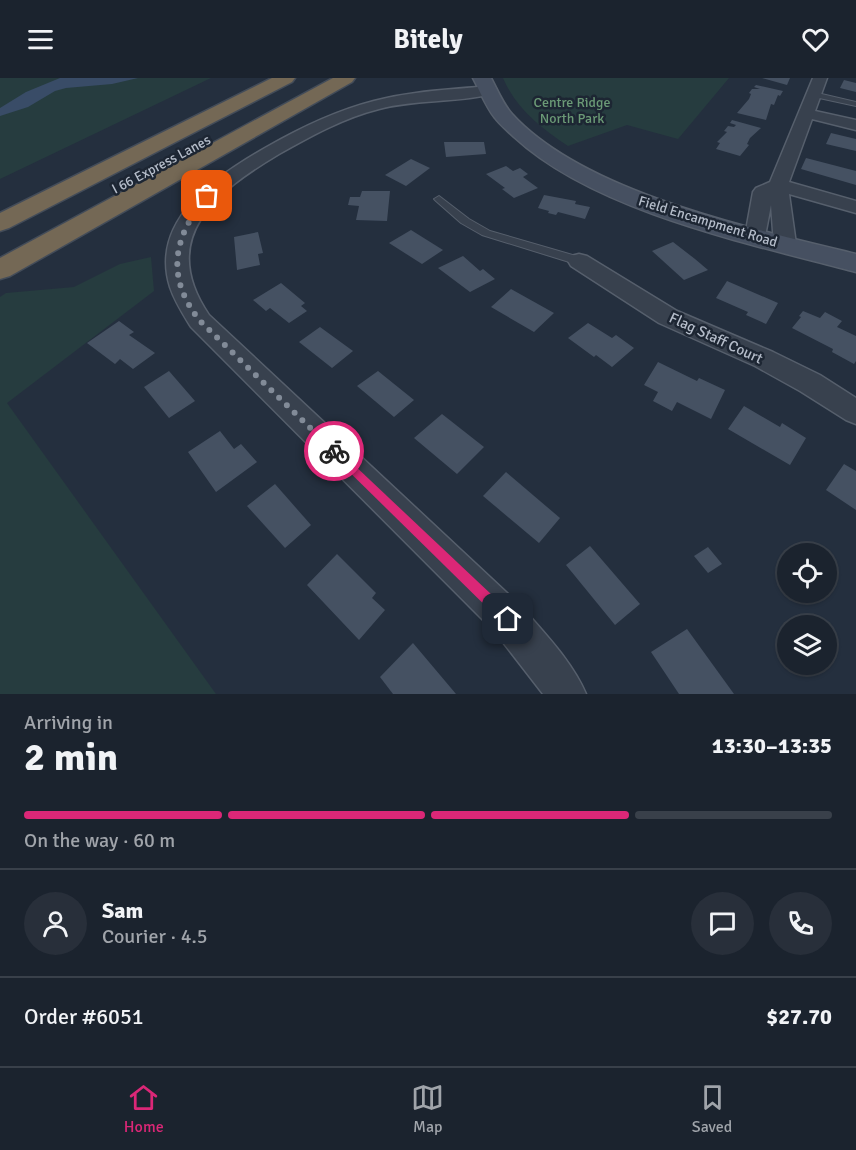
<!DOCTYPE html>
<html lang="en">
<head>
<meta charset="utf-8">
<style>
  :root { --surface:#1b232e; --page:#282f3a; --text:#f1f3f6; --muted:#a0a4aa; --line:#39404a; --accent:#db2777 }
  body { margin:0; font-family:Signika,sans-serif; background:var(--page); color:var(--text); height:100vh; display:flex; flex-direction:column; font-size:22px; white-space:nowrap }
  * { box-sizing:border-box; margin:0 }
  p { font-size:20px; color:var(--muted) }
  .icon { flex:none; width:33px; height:33px; fill:none; stroke:currentColor; stroke-width:2; stroke-linecap:round; stroke-linejoin:round }
  .map { position:relative; height:616px; overflow:hidden }
  .panel { display:flex; flex-direction:column; background:var(--surface); flex:1 }
  .panel>* { flex:none }
  .buttons { position:absolute; left:777px; top:465px; display:grid; gap:12px }
  .buttons a { display:grid; place-items:center; width:60px; height:60px; border-radius:50%; background:var(--surface); box-shadow:0 2px 4px #0004,0 0 0 2px var(--line); font-size:30px }
  .pin { position:absolute; display:grid; place-items:center; width:51px; height:51px; color:#fff; margin:-26px; border-radius:12px; box-shadow:0 3px 9px #0006 }
  .courier { position:absolute; display:grid; place-items:center; width:60px; height:60px; margin:-30px; border:4px solid #db2777; border-radius:50%; background:#fff; color:#222; box-shadow:0 2px 8px #0007 }
  .headline em { font-style:normal; font-weight:700 }
  .headline div { display:flex; flex-direction:column-reverse }
  .headline { display:flex; align-items:center; justify-content:space-between; height:102px; padding:0 24px }
  h1 { font-size:39px; font-weight:700; line-height:45px }
  .bar { display:grid; grid-template-columns:repeat(4,1fr); gap:9px 6px; align-content:center; height:72px; padding:0 24px }
  .bar i { height:8px; border-radius:4px; background:var(--line) }
  .bar .on { background:var(--accent) }
  .bar p { grid-column:span 4 }
  .line { display:flex; align-items:center; gap:15px; padding:0 24px; border-top:2px solid var(--line) }
  .line div { flex:1 }
  .round { display:grid; place-items:center; flex:none; width:63px; height:63px; border-radius:32px; background:var(--page) }
  header { display:flex; justify-content:space-between; align-items:center; height:78px; padding:0 24px; background:var(--surface); font-size:27px; font-weight:700 }
  .tabs { display:flex; justify-content:space-around; align-items:center; height:84px; border-top:2px solid var(--line); background:var(--surface); font-size:16px; color:var(--muted) }
  .tabs a { display:grid; justify-items:center; gap:3px }
  .tabs .on { color:var(--accent) }
  .map>svg:first-child { display:block }
  .green { fill:#263c3f }
  .water { fill:#394c67 }
  .building { fill:#455162 }
  .lines { fill:none; stroke-linecap:round; stroke-linejoin:round }
  .lane-casing { stroke:#565f6c; stroke-width:2 }
  .street-casing { stroke:#565f6c; stroke-width:3 }
  .secondary-casing { stroke:#565f6c; stroke-width:3 }
  .highway-casing { stroke:#434c59; stroke-width:3 }
  .lane { fill:#38414e; fill-rule:evenodd }
  .street { fill:#38414e; fill-rule:evenodd }
  .secondary { fill:#465061; fill-rule:evenodd }
  .highway { fill:#746855; fill-rule:evenodd }
  .route { fill:#db2777 }
  .done { stroke:#828b98; stroke-width:6; stroke-dasharray:0 10.8 }
  .labels { text-anchor:middle; stroke-width:5; stroke-linejoin:round; paint-order:stroke }
  .far-park-label { font-size:14px; fill:#6b9a76; stroke:#1d2633 }
  .far-street-label { font-size:14px; fill:#b4bcc9; stroke:#1d2633 }
  .street-label { font-size:15px; fill:#b4bcc9; stroke:#1d2633 }
</style>
</head>
<body>
<header><svg class="icon" aria-label="menu" viewBox="0 0 24 24"><path d="M4 6h16M4 12h16M4 18h16"/></svg>Bitely<svg class="icon" aria-label="heart" viewBox="0 0 24 24"><path d="M12 20l-8-8c-3-5 5-10 8-4 3-6 11-1 8 4z"/></svg></header>
<div class="map">
<svg width="856" height="616" viewBox="0 0 856 616">
  <rect width="100%" height="100%" fill="#242f3e"/>
  <!-- green -->
  <g class="green">
    <polygon points="0,0 211,0 0,101"/>
    <path d="M503 0H729L678 61 627 47 568 68C541 50 516 31 503 0Z"/>
    <polygon points="151,179 154,213 7,325 216,616 0,616 0,219 6,215 74,209 120,186"/>
  </g>
  <!-- water -->
  <polygon class="water" points="60,0 138,0 112,6 66,10 55,13 28,29 0,38 0,30 26,14"/>
  <!-- building -->
  <g class="building">
    <polygon points="762,0 790,0 787,7"/>
    <polygon points="844,2 856,5 856,14 840,10"/>
    <polygon points="756,7 783,13 780,18 778,17 774,27 771,26 766,42 737,35 749,21 751,16 749,15 752,11 760,11 754,9"/>
    <polygon points="732,42 761,50 750,60 747,66 749,67 740,78 716,71 720,65 717,64 727,54 724,53 728,48 734,49 736,47 730,45"/>
    <polygon points="831,55 856,61 856,73 826,66"/>
    <polygon points="444,64 484,64 486,76 446,79"/>
    <polygon points="806,80 856,93 856,107 801,91"/>
    <polygon points="411,81 430,90 406,108 385,97"/>
    <polygon points="506,88 513,93 520,90 528,96 523,99 538,110 514,120 502,111 505,110 486,96"/>
    <polygon points="362,113 390,113 387,143 356,142 359,128 348,127 350,119 360,119"/>
    <polygon points="544,117 576,123 575,126 590,129 585,141 558,134 556,137 548,135 549,133 538,130"/>
    <polygon points="411,152 443,172 422,186 389,165"/>
    <polygon points="258,154 263,175 258,176 260,187 237,192 234,159"/>
    <polygon points="673,164 695,181 708,192 684,202 652,173"/>
    <polygon points="463,178 480,193 483,191 495,201 470,214 438,190"/>
    <polygon points="727,203 778,225 766,246 746,237 748,234 716,220"/>
    <polygon points="281,205 305,225 301,228 307,233 289,245 270,230 266,233 253,222"/>
    <polygon points="511,211 554,235 534,254 491,229"/>
    <polygon points="803,233 820,240 825,234 842,243 837,249 856,258 856,283 854,286 832,274 833,271 792,250 801,239 799,238"/>
    <polygon points="119,243 134,254 129,257 155,275 133,291 120,281 115,286 87,265"/>
    <polygon points="588,245 612,260 616,257 634,270 612,289 596,277 594,279 568,260"/>
    <polygon points="320,249 353,273 332,290 299,264"/>
    <polygon points="658,284 697,303 699,300 725,312 711,341 677,324 672,333 653,323 658,314 644,307"/>
    <polygon points="169,293 195,323 169,340 144,309"/>
    <polygon points="378,293 414,322 394,339 357,308"/>
    <polygon points="744,328 780,349 782,345 806,360 790,387 728,351"/>
    <polygon points="442,336 484,369 457,396 414,360"/>
    <polygon points="220,353 234,371 241,366 257,384 216,414 188,374"/>
    <polygon points="844,386 856,393 856,432 826,412"/>
    <polygon points="506,394 560,440 539,465 483,418"/>
    <polygon points="275,406 311,447 285,470 247,428"/>
    <polygon points="590,468 640,526 615,547 566,487"/>
    <polygon points="708,469 722,486 708,495 694,478"/>
    <polygon points="337,476 376,515 372,520 385,532 359,562 307,507"/>
    <polygon points="687,551 734,616 679,616 651,574"/>
    <polygon points="413,565 456,616 393,616 380,599"/>
  </g>
  <g class="lines">
    <defs>
      <g id="lane">
        <polygon points="813,14 856,24 856,28 810,18 809,16"/>
        <polygon points="439,118 469,141 490,153 583,180 584,183 579,187 482,157 461,145 436,123 434,121"/>
      </g>
      <g id="street">
        <polygon points="813,0 827,0 815,33 856,42 856,52 812,41 789,104 856,123 856,135 789,116 796,166 793,171 785,173 777,171 774,166 771,127 765,158 762,163 755,165 748,163 745,158 753,114 756,110 770,104"/>
        <path d="M487 8 492 10 495 13 492 16C456 25 416 21 379 31 343 40 311 58 279 76 217 113 156 159 209 237L521 528C544 555 572 583 586 616H543L495 554 191 249C183 236 175 224 170 209 149 142 216 98 265 70 300 50 335 33 374 23 411 13 449 12 487 8Z"/>
        <polygon points="579,176 587,178 677,233 773,274 820,297 856,320 856,346 846,342 800,313 755,288 659,245 571,188 568,183 571,178"/>
      </g>
      <path id="secondary" d="M473 0H491C497 11 503 26 512 36 584 115 754 151 856 176V194C751 166 595 134 514 59 508 53 500 47 495 40 486 29 480 13 473 0Z"/>
      <g id="highway">
        <polygon points="272,0 295,0 292,4 9,150 0,153 0,135"/>
        <polygon points="333,0 355,0 352,4 10,198 0,201 0,180"/>
      </g>
    </defs>
    <!-- lane casing -->
    <use href="#lane" class="lane-casing"/>
    <!-- street casing -->
    <use href="#street" class="street-casing"/>
    <!-- secondary casing -->
    <use href="#secondary" class="secondary-casing"/>
    <!-- highway casing -->
    <use href="#highway" class="highway-casing"/>
    <!-- lane -->
    <use href="#lane" class="lane"/>
    <!-- street -->
    <use href="#street" class="street"/>
    <!-- secondary -->
    <use href="#secondary" class="secondary"/>
    <!-- highway -->
    <use href="#highway" class="highway"/>
  </g>
  <!-- route -->
  <polygon class="route" points="334,368 512,536 514,541 512,545 508,547 503,545 331,376 329,373"/>
  <g class="lines">
    <!-- done -->
    <path class="done" d="M207 118C173 159 165 199 200 243L334 373"/>
  </g>
  <g class="labels">
    <!-- far-park labels -->
    <g class="far-park-label">
      <text x="572" y="29">Centre Ridge<tspan x="572" dy="16">North Park</tspan></text>
    </g>
    <!-- far-street labels -->
    <g class="far-street-label">
      <text transform="translate(161 86) rotate(-28)" y="5">I 66 Express Lanes</text>
      <text transform="translate(708 143) rotate(17)" y="5">Field Encampment Road</text>
    </g>
    <!-- street labels -->
    <g class="street-label">
      <text transform="translate(716 260) rotate(25)" y="5">Flag Staff Court</text>
    </g>
  </g>
</svg>
<div class="buttons">
<a><svg class="icon" aria-label="locate" viewBox="0 0 24 24"><circle cx="12" cy="12" r="6"/><path d="M12 2v4M12 18v4M2 12h4M18 12h4"/></svg></a>
<a><svg class="icon" aria-label="layers" viewBox="0 0 24 24"><path d="M12 4l9 5-9 5-9-5zM3 14l9 5 9-5"/></svg></a>
</div>
<div class="pin" style="left:207px;top:118px;background:#ea580c"><svg class="icon" aria-label="bag" viewBox="0 0 24 24"><path d="M5 8h14l-1 12H6zM9 8a3 3 0 0 1 6 0"/></svg></div>
<div class="pin" style="left:508px;top:541px;background:#1f2937"><svg class="icon" aria-label="home" viewBox="0 0 24 24"><path d="M3 11l9-7 9 7M6 9v11h12V9"/></svg></div>
<div class="courier" style="left:334px;top:373px"><svg class="icon" aria-label="bike" viewBox="0 0 24 24"><circle cx="6" cy="16" r="4"/><circle cx="18" cy="16" r="4"/><path d="M6 16l4-8h5l3 8M10 8l3 8H6M13 5h3"/></svg></div>
</div>
<section class="panel">
<div class="headline"><div><h1>2 min</h1><p>Arriving in</p></div><em>13:30–13:35</em></div>
<div class="bar"><i class="on"></i><i class="on"></i><i class="on"></i><i></i><p>On the way · 60 m</p></div>
<div class="line" style="height:108px"><a class="round"><svg class="icon" aria-label="person" viewBox="0 0 24 24"><circle cx="12" cy="8" r="4"/><path d="M4 21q1-7 8-7t8 7"/></svg></a><div><b>Sam</b><p>Courier · 4.5</p></div><a class="round"><svg class="icon" aria-label="chat" viewBox="0 0 24 24"><path d="M4 5h16v11H9l-5 4z"/></svg></a><a class="round"><svg class="icon" aria-label="phone" viewBox="0 0 24 24"><path d="M5 4h4l2 5-3 2q2 4 5 5l2-3 5 2v4C11 20 4 13 5 4z"/></svg></a></div>
<div class="line" style="height:78px"><div>Order #6051</div><b>$27.70</b></div>
</section>
<nav class="tabs">
<a class="on"><svg class="icon" aria-label="home" viewBox="0 0 24 24"><path d="M3 11l9-7 9 7M6 9v11h12V9"/></svg>Home</a>
<a><svg class="icon" aria-label="map" viewBox="0 0 24 24"><path d="M3 6l6-2 6 2 6-2v14l-6 2-6-2-6 2zM9 4v14M15 6v14"/></svg>Map</a>
<a><svg class="icon" aria-label="saved" viewBox="0 0 24 24"><path d="M7 4h10v16l-5-4-5 4z"/></svg>Saved</a>
</nav>
</body>
</html>
